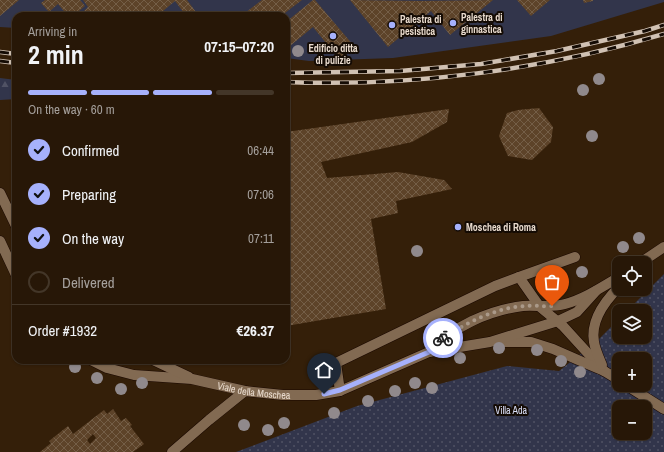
<!DOCTYPE html>
<html lang="en">
<head>
<meta charset="utf-8">
<style>
  :root { --surface:#271707; --page:#332415; --text:#f1f3f6; --muted:#a49f9b; --line:#433628; --accent:#a6b1fc }
  body { margin:0; font-family:"Archivo Narrow",sans-serif; background:var(--page); color:var(--text); height:100vh; display:flex; flex-direction:column; font-size:15px; white-space:nowrap }
  * { box-sizing:border-box; margin:0 }
  p { font-size:13px; color:var(--muted) }
  .icon { flex:none; width:22px; height:22px; fill:none; stroke:currentColor; stroke-width:2; stroke-linecap:round; stroke-linejoin:round }
  .map { position:relative; flex:1; overflow:hidden }
  .drawer { position:absolute; left:12px; top:12px; width:278px; height:352px; display:flex; flex-direction:column; background:var(--surface); border-radius:12px; box-shadow:0 1px 3px #0004,0 0 0 1px var(--line) }
  .drawer>* { flex:none }
  .fabs { position:absolute; left:612px; top:256px; display:grid; gap:8px }
  .fabs a { display:grid; place-items:center; width:40px; height:40px; border-radius:8px; background:var(--surface); box-shadow:0 1px 3px #0004,0 0 0 1px var(--line); font-size:20px }
  .pin { position:absolute; display:grid; place-items:center; width:34px; height:34px; color:#fff; margin:-41px -17px; border-radius:50% 50% 50% 0; rotate:-45deg; box-shadow:0 0 4px #0007 }
  .pin .icon { rotate:45deg }
  .courier { position:absolute; display:grid; place-items:center; width:40px; height:40px; margin:-20px; border:3px solid #a6b1fc; border-radius:50%; background:#fff; color:#222; box-shadow:0 1px 5px #0007 }
  .overview em { font-style:normal; font-weight:700 }
  .overview div { display:flex; flex-direction:column-reverse }
  .overview { display:flex; align-items:center; justify-content:space-between; height:68px; padding:0 16px }
  h1 { font-size:26px; font-weight:700; line-height:30px }
  .bar { display:grid; grid-template-columns:repeat(4,1fr); gap:6px 4px; align-content:center; height:48px; padding:0 16px }
  .bar i { height:5px; border-radius:3px; background:var(--line) }
  .bar .selected { background:var(--accent) }
  .bar p { grid-column:span 4 }
  .line { display:flex; align-items:center; gap:10px; padding:0 16px; border-top:1px solid var(--line) }
  .line div { flex:1 }
  ol { padding:0 16px; list-style:none }
  li { display:flex; align-items:center; gap:12px; height:44px }
  li p { margin-inline-start:auto }
  li .icon { padding:4px; border-radius:50%; background:var(--accent); color:#111; stroke-width:4 }
  li:last-child { color:var(--muted) }
  li i { width:22px; height:22px; border:2px solid var(--line); border-radius:50% }
  .map>svg:first-child { display:block }
  .forest { fill:url(#forest-firs) }
  .park { fill:url(#park-dots); fill-rule:evenodd }
  .pitch { fill:#32354b }
  .building { fill:url(#building-cross-hatch); fill-rule:evenodd }
  .lines { fill:none; stroke-linecap:round; stroke-linejoin:round }
  .minor-casing { stroke:#1a0800; stroke-width:11 }
  .minor { stroke:#826a52; stroke-width:10 }
  .rail-casing { stroke:#d0c1b3; stroke-width:4.5 }
  .rail { stroke:#140b04; stroke-width:3; stroke-dasharray:9; stroke-linecap:butt }
  .tree { fill:#90898c }
  .done { stroke:#aa9989; stroke-width:4; stroke-dasharray:0 7.2 }
  .route { stroke:#a6b1fc; stroke-width:5 }
  .poi-dot { fill:#a6b1fc; stroke:#140b04; stroke-width:1.5 }
  .labels { text-anchor:middle; stroke-width:4; stroke-linejoin:round; paint-order:stroke }
  .poi-label { font-size:10px; font-weight:bold; fill:#e9dbce; stroke:#140b04; text-anchor:start }
  .street-label { font-size:10px; fill:#e9dbce; stroke:#140b04 }
  .park-label { font-size:10px; fill:#dbe0f8; stroke:#140b04 }
</style>
</head>
<body>
<div class="map">
<svg width="664" height="452" viewBox="0 0 664 452">
  <defs>
    <pattern id="forest-firs" width="22" height="20" patternUnits="userSpaceOnUse"><rect width="22" height="20" fill="#32354b"/><path d="M5 1l3.5 6h-7zM16 11l3.5 6h-7z" fill="#505264"/></pattern>
    <pattern id="park-dots" width="8" height="8" patternUnits="userSpaceOnUse"><rect width="8" height="8" fill="#32354b"/><path d="M2 2h.1M6 6h.1" fill="none" stroke="#505264" stroke-width="1.8" stroke-linecap="round"/></pattern>
    <pattern id="building-cross-hatch" width="8" height="8" patternUnits="userSpaceOnUse"><rect width="8" height="8" fill="#5d4329"/><path d="M0 0l8 8M0 8l8-8" fill="none" stroke="#745e47"/></pattern>
  </defs>
  <rect width="100%" height="100%" fill="#341f09"/>
  <!-- forest -->
  <polygon class="forest" points="0,78 16,80 16,99 0,100"/>
  <!-- park -->
  <path class="park" d="M664 274V452H236L357 406 507 366 559 371 598 340 619 319V337H645V311H627ZM619 359H645V385H619ZM619 407H645V433H619Z"/>
  <!-- pitch -->
  <polygon class="pitch" points="0,0 664,0 664,2 551,36 393,58 309,61 286,58 286,16 16,16 16,28 0,27"/>
  <!-- building -->
  <g class="building">
    <polygon points="0,0 19,0 0,16"/>
    <polygon points="45,0 80,0 85,6 73,16 68,16 58,4 49,12 41,3"/>
    <polygon points="83,0 187,0 196,12 234,15 234,16 184,16 184,13 175,1 157,16 86,16 83,12 88,7"/>
    <polygon points="262,0 302,0 281,16 241,16"/>
    <polygon points="313,0 315,0 354,46 339,59 313,27 290,46 286,47 286,22"/>
    <polygon points="350,0 422,1 493,0 450,35 431,11 388,47"/>
    <polygon points="517,0 550,0 531,16"/>
    <polygon points="583,0 593,0 593,1 584,3"/>
    <polygon points="539,108 553,127 551,142 532,160 508,156 499,136 507,113 518,110"/>
    <polygon points="449,109 447,122 412,142 321,162 327,178 398,172 444,180 452,189 396,201 398,213 371,219 386,309 286,326 286,132"/>
    <path d="M113 409 121 421 126 418 132 425 130 426 144 444 133 452H40L51 443 49 441 68 426 73 434 104 410 107 414ZM93 434 96 438 90 444 87 440Z"/>
  </g>
  <g class="lines">
    <defs>
      <g id="minor">
        <polyline points="0,193 16,226"/>
        <polyline points="0,241 16,275"/>
        <polyline points="575,257 519,277 540,307 563,326 604,371"/>
        <polyline points="640,263 664,247"/>
        <polyline points="502,342 531,342 553,349 585,363 604,371 619,380"/>
        <path d="M429 352C452 327 489 310 523 306 537 305 551 308 565 304 584 299 602 287 619 277"/>
        <path id="s1" d="M91 360 107 368 134 375 192 379 245 391 283 395H316L340 391 429 352 490 342 558 321 577 312 596 291"/>
        <polyline points="153,360 189,377"/>
        <path d="M602 365C599 358 595 349 594 342 590 320 605 301 619 287"/>
        <polyline points="626,385 664,409"/>
        <polyline points="340,391 336,363 495,286 519,277"/>
        <polyline points="172,452 209,420 245,391"/>
      </g>
    </defs>
    <!-- minor casing -->
    <use href="#minor" class="minor-casing"/>
    <!-- minor -->
    <use href="#minor" class="minor"/>
    <defs>
      <g id="rail">
        <polyline points="0,52 16,54"/>
        <polyline points="0,61 16,63"/>
        <polyline points="286,73 400,71 481,64 557,51 645,31 664,25"/>
        <path d="M286 82C411 87 544 70 664 34"/>
      </g>
    </defs>
    <!-- rail casing -->
    <use href="#rail" class="rail-casing"/>
    <!-- rail -->
    <use href="#rail" class="rail"/>
  </g>
  <!-- trees -->
  <g class="tree">
    <circle cx="298" cy="51" r="6"/>
    <circle cx="599" cy="79" r="6"/>
    <circle cx="583" cy="90" r="6"/>
    <circle cx="592" cy="136" r="6"/>
    <circle cx="639" cy="238" r="6"/>
    <circle cx="623" cy="247" r="6"/>
    <circle cx="417" cy="251" r="6"/>
    <circle cx="582" cy="272" r="6"/>
    <circle cx="499" cy="348" r="6"/>
    <circle cx="537" cy="350" r="6"/>
    <circle cx="460" cy="358" r="6"/>
    <circle cx="561" cy="361" r="6"/>
    <circle cx="75" cy="367" r="6"/>
    <circle cx="580" cy="372" r="6"/>
    <circle cx="97" cy="378" r="6"/>
    <circle cx="142" cy="383" r="6"/>
    <circle cx="415" cy="383" r="6"/>
    <circle cx="432" cy="388" r="6"/>
    <circle cx="121" cy="389" r="6"/>
    <circle cx="395" cy="391" r="6"/>
    <circle cx="368" cy="401" r="6"/>
    <circle cx="334" cy="413" r="6"/>
    <circle cx="284" cy="423" r="6"/>
    <circle cx="244" cy="425" r="6"/>
    <circle cx="268" cy="430" r="6"/>
  </g>
  <g class="lines">
    <!-- done -->
    <path class="done" d="M443 338C468 322 497 307 527 306 535 305 543 307 552 306"/>
    <!-- route -->
    <polyline class="route" points="324,394 340,390 429,352 443,338"/>
  </g>
  <!-- markers -->
  <g class="poi-dot">
    <circle cx="453" cy="23" r="4"/>
    <circle cx="392" cy="25" r="4"/>
    <circle cx="333" cy="36" r="4"/>
    <circle cx="458" cy="227" r="4"/>
  </g>
  <g class="labels">
    <!-- poi labels -->
    <g class="poi-label">
      <text x="461" y="21">Palestra di<tspan x="461" dy="12">ginnastica</tspan></text>
      <text x="400" y="23">Palestra di<tspan x="400" dy="12">pesistica</tspan></text>
      <text x="333" y="52" text-anchor="middle">Edificio ditta<tspan x="333" dy="12">di pulizie</tspan></text>
      <text x="466" y="231">Moschea di Roma</text>
    </g>
    <!-- street labels -->
    <g class="street-label">
      <text dy="4" stroke="none"><textPath href="#s1" startOffset="167">Viale della Moschea</textPath></text>
    </g>
    <!-- park labels -->
    <g class="park-label">
      <text x="511" y="414">Villa Ada</text>
    </g>
  </g>
</svg>
<div class="fabs">
<a><svg class="icon" aria-label="locate" viewBox="0 0 24 24"><circle cx="12" cy="12" r="6"/><path d="M12 2v4M12 18v4M2 12h4M18 12h4"/></svg></a>
<a><svg class="icon" aria-label="layers" viewBox="0 0 24 24"><path d="M12 4l9 5-9 5-9-5zM3 14l9 5 9-5"/></svg></a>
<a>+</a>
<a>−</a>
</div>
<div class="pin" style="left:552px;top:306px;background:#ea580c"><svg class="icon" aria-label="bag" viewBox="0 0 24 24"><path d="M5 8h14l-1 12H6zM9 8a3 3 0 0 1 6 0"/></svg></div>
<div class="pin" style="left:324px;top:394px;background:#1f2937"><svg class="icon" aria-label="home" viewBox="0 0 24 24"><path d="M3 11l9-7 9 7M6 9v11h12V9"/></svg></div>
<div class="courier" style="left:443px;top:338px"><svg class="icon" aria-label="bike" viewBox="0 0 24 24"><circle cx="6" cy="16" r="4"/><circle cx="18" cy="16" r="4"/><path d="M6 16l4-8h5l3 8M10 8l3 8H6M13 5h3"/></svg></div>
<section class="drawer">
<div class="overview"><div><h1>2 min</h1><p>Arriving in</p></div><em>07:15–07:20</em></div>
<div class="bar"><i class="selected"></i><i class="selected"></i><i class="selected"></i><i></i><p>On the way · 60 m</p></div>
<ol>
<li><svg class="icon" aria-label="check" viewBox="0 0 24 24"><path d="M5 12l5 5 9-10"/></svg>Confirmed<p>06:44</p></li>
<li><svg class="icon" aria-label="check" viewBox="0 0 24 24"><path d="M5 12l5 5 9-10"/></svg>Preparing<p>07:06</p></li>
<li><svg class="icon" aria-label="check" viewBox="0 0 24 24"><path d="M5 12l5 5 9-10"/></svg>On the way<p>07:11</p></li>
<li><i></i>Delivered</li>
</ol>
<div class="line" style="height:52px"><div>Order #1932</div><b>€26.37</b></div>
</section>
</div>
</body>
</html>
